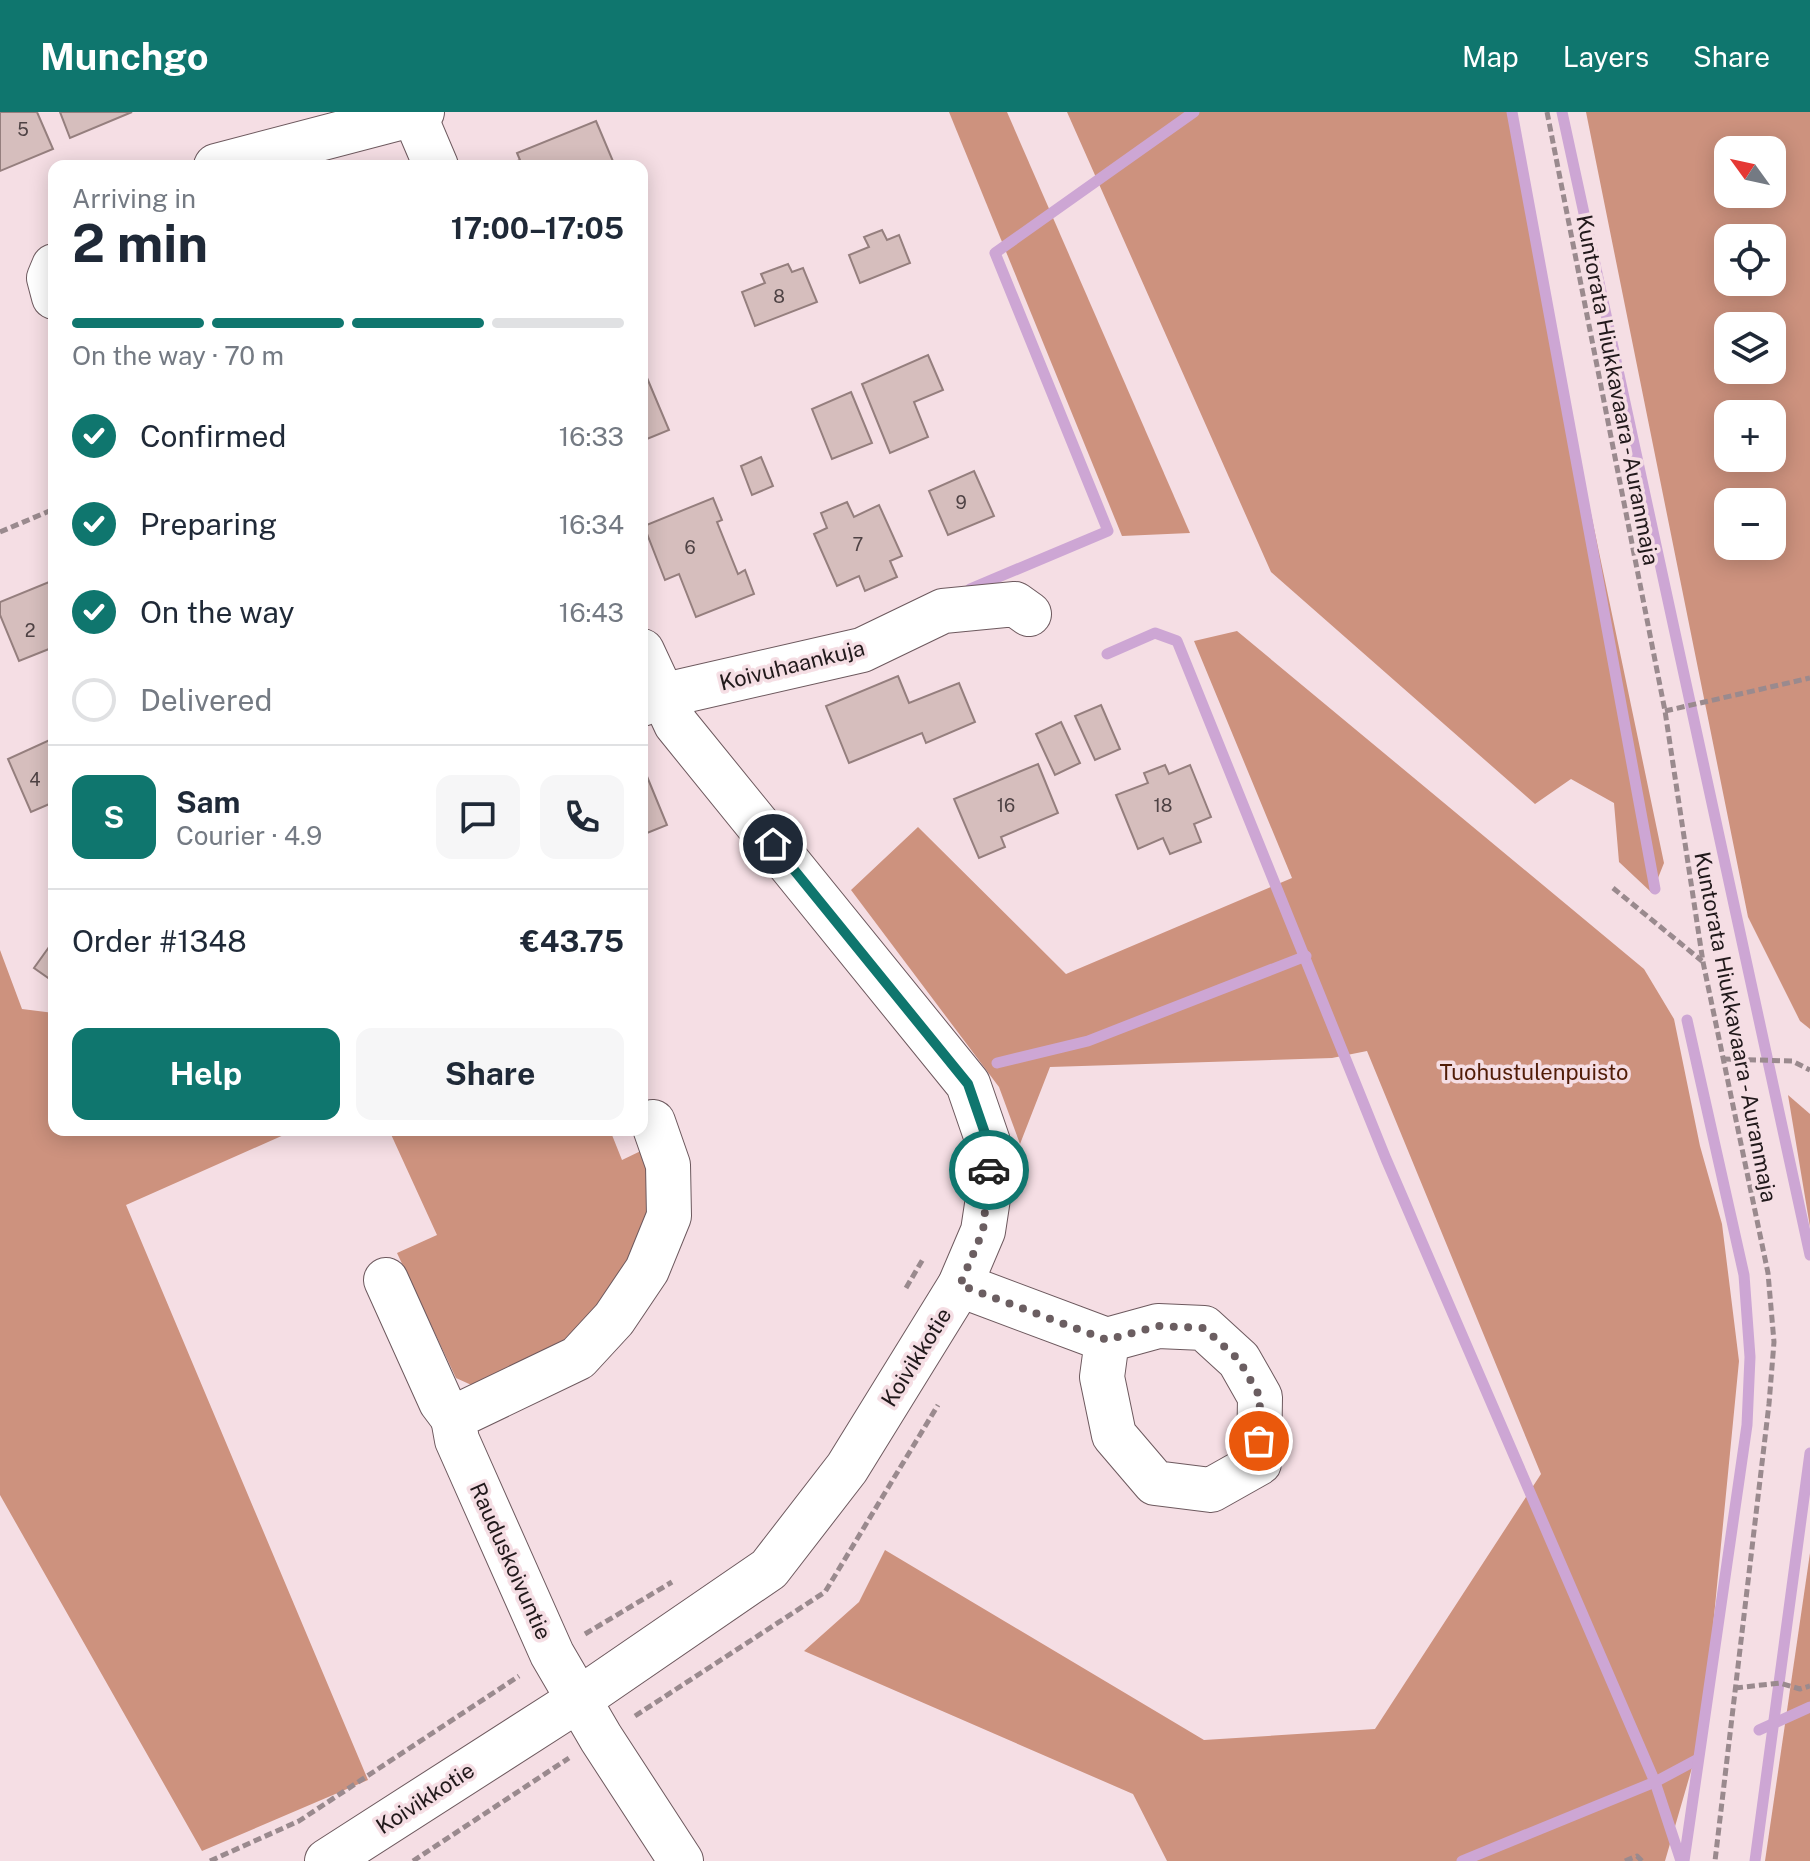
<!DOCTYPE html>
<html lang="en">
<head>
<meta charset="utf-8">
<style>
  :root { --surface:#fff; --page:#f6f6f7; --text:#1f2937; --muted:#747a83; --line:#e0e1e3; --accent:#0f766e }
  body { margin:0; font-family:"Public Sans",sans-serif; background:var(--page); color:var(--text); height:100vh; display:flex; flex-direction:column; font-size:30px; white-space:nowrap }
  * { box-sizing:border-box; margin:0 }
  p { font-size:26px; color:var(--muted) }
  .icon { flex:none; width:44px; height:44px; fill:none; stroke:currentColor; stroke-width:2; stroke-linecap:round; stroke-linejoin:round }
  .map { position:relative; flex:1; overflow:hidden }
  .panel { position:absolute; left:48px; top:48px; width:600px; height:976px; display:flex; flex-direction:column; background:var(--surface); border-radius:16px; box-shadow:0 4px 20px #0003 }
  .panel>* { flex:none }
  .needle { width:52px; rotate:303deg }
  .fabs { position:absolute; left:1714px; top:24px; display:grid; gap:16px }
  .fabs a { display:grid; place-items:center; width:72px; height:72px; border-radius:16px; background:var(--surface); box-shadow:0 4px 20px #0003; font-size:40px }
  .pin { position:absolute; display:grid; place-items:center; width:68px; height:68px; color:#fff; margin:-34px; border:4px solid #fff; border-radius:50%; box-shadow:0 2px 8px #0007 }
  .courier { position:absolute; display:grid; place-items:center; width:80px; height:80px; margin:-40px; border:6px solid #0f766e; border-radius:50%; background:#fff; color:#222; box-shadow:0 2px 10px #0007 }
  .headline em { font-style:normal; font-weight:700 }
  .headline div { display:flex; flex-direction:column-reverse }
  .headline { display:flex; align-items:center; justify-content:space-between; height:136px; padding:0 24px }
  h1 { font-size:52px; font-weight:700; line-height:60px }
  .bar { display:grid; grid-template-columns:repeat(4,1fr); gap:12px 8px; align-content:center; height:96px; padding:0 24px }
  .bar i { height:10px; border-radius:6px; background:var(--line) }
  .bar .selected { background:var(--accent) }
  .bar p { grid-column:span 4 }
  .line { display:flex; align-items:center; gap:20px; padding:0 24px; border-top:2px solid var(--line) }
  .line div { flex:1 }
  .round { display:grid; place-items:center; flex:none; width:84px; height:84px; border-radius:16px; background:var(--page) }
  ol { padding:0 24px; list-style:none }
  li { display:flex; align-items:center; gap:24px; height:88px }
  li p { margin-inline-start:auto }
  li .icon { padding:8px; border-radius:50%; background:var(--accent); color:#fff; stroke-width:4 }
  li:last-child { color:var(--muted) }
  li i { width:44px; height:44px; border:4px solid var(--line); border-radius:50% }
  .cta { display:flex; gap:16px; margin-top:auto; padding:16px 24px }
  .cta a { flex:1; height:92px; border-radius:16px; background:var(--accent); color:#fff; font-size:32px; font-weight:700; line-height:92px; text-align:center }
  .cta a+a { background:var(--page); color:var(--text) }
  header { display:flex; align-items:center; gap:48px; box-sizing:border-box; height:112px; padding:0 40px; background:var(--accent); color:#fff }
  header strong { font-size:38px }
  nav { display:flex; gap:44px; margin-inline-start:auto; font-size:28px }
  .map>svg:first-child { display:block }
  .forest { fill:#cd927e; fill-rule:evenodd }
  .lines { fill:none; stroke-linecap:round; stroke-linejoin:round }
  .stream { stroke:#cda6d4; stroke-width:11 }
  .building { fill:#d6bebd; stroke:#957f7e; stroke-width:2 }
  .street-casing { stroke:#6d595e; stroke-width:46 }
  .path { stroke:#9a8a8e; stroke-width:5; stroke-dasharray:8 4; stroke-linecap:butt }
  .street { stroke:#fff; stroke-width:44 }
  .done { stroke:#6b5e61; stroke-width:8; stroke-dasharray:0 14.4 }
  .route { stroke:#0f766e; stroke-width:10 }
  .labels { text-anchor:middle; stroke-width:7; stroke-linejoin:round; paint-order:stroke }
  .number-label { font-size:18px; fill:#4e4244 }
  .street-label { font-size:22px; fill:#21191b; stroke:#f5dee4 }
  .park-label { font-size:22px; fill:#511c07; stroke:#f5dee4 }
</style>
</head>
<body>
<header>
<strong>Munchgo</strong>
<nav><a>Map</a><a>Layers</a><a>Share</a></nav>
</header>
<div class="map">
<svg width="1810" height="1749" viewBox="0 0 1810 1749">
  <rect width="100%" height="100%" fill="#f5dee4"/>
  <!-- forest -->
  <g class="forest">
    <polygon points="949,0 1007,0 1190,421 1122,424"/>
    <polygon points="1067,0 1507,0 1664,751 1652,781 1619,750 1614,691 1571,667 1535,692 1271,460"/>
    <path d="M1586 0H1810V917L1800 909 1748 805ZM1772 38V82H1728V38ZM1772 126V170H1728V126ZM1772 214V258H1728V214ZM1772 302V346H1728V302ZM1772 390V434H1728V390Z"/>
    <polygon points="1237,519 1644,857 1674,907 1700,1034 1722,1112 1739,1249 1711,1535 1696,1642 1665,1749 1167,1749 1133,1682 804,1539 859,1490 885,1438 1204,1628 1375,1617 1541,1362 1367,939 1332,946 1050,955 1020,1032 999,975 851,778 918,715 1066,862 1292,766 1194,529"/>
    <polygon points="0,838 22,897 54,901 54,1018 295,1018 126,1093 368,1668 202,1739 0,1383"/>
    <polygon points="1788,983 1810,1002 1810,1115"/>
    <polygon points="389,1018 610,1018 622,1048 647,1036 655,1100 631,1151 570,1235 478,1276 456,1266 397,1141 437,1123"/>
    <polygon points="1810,1441 1810,1749 1765,1749"/>
  </g>
  <g class="lines">
    <!-- stream -->
    <g class="stream">
      <polyline points="1512,0 1655,777"/>
      <polyline points="1562,0 1810,1143"/>
      <polyline points="970,477 1108,419 995,141 1194,0"/>
      <polyline points="1107,542 1155,521 1177,529 1386,1047 1655,1670 1681,1749"/>
      <polyline points="997,951 1088,929 1306,844"/>
      <polyline points="1759,1618 1810,1595"/>
      <polyline points="1462,1749 1655,1670 1698,1647"/>
      <polyline points="1684,1749 1747,1313 1750,1245 1744,1163 1687,908"/>
      <polyline points="1755,1749 1810,1341"/>
    </g>
  </g>
  <!-- building -->
  <g class="building">
    <polygon points="0,0 37,0 53,37 0,59"/>
    <polygon points="60,0 132,0 70,26"/>
    <polygon points="596,9 615,54 505,54 520,48 517,41"/>
    <polygon points="882,118 887,128 899,123 910,151 860,171 849,143 869,135 864,125"/>
    <polygon points="788,152 792,160 803,156 817,190 755,214 742,180 765,171 761,162"/>
    <polygon points="928,243 943,278 914,290 928,325 890,341 862,272"/>
    <polygon points="642,254 669,318 642,329"/>
    <polygon points="851,280 872,331 832,347 812,297"/>
    <polygon points="761,345 773,374 752,383 741,354"/>
    <polygon points="974,359 994,404 948,423 929,379"/>
    <polygon points="713,386 722,408 717,410 738,462 745,458 754,482 696,505 679,462 665,468 644,414"/>
    <polygon points="847,390 854,405 879,393 902,444 890,449 897,465 865,479 859,464 837,474 814,422 827,416 821,401"/>
    <polygon points="54,468 54,535 19,549 0,503 0,490"/>
    <polygon points="898,564 909,591 959,571 975,610 926,631 922,621 849,651 826,594"/>
    <polygon points="1101,593 1120,637 1095,648 1075,604"/>
    <polygon points="1061,610 1080,651 1055,663 1036,622"/>
    <polygon points="54,626 54,690 31,700 8,647"/>
    <polygon points="1038,652 1058,701 1001,725 1005,735 979,746 954,687"/>
    <polygon points="1165,653 1169,662 1190,653 1211,705 1194,712 1201,730 1170,742 1163,726 1138,737 1116,683 1148,671 1144,661"/>
    <polygon points="646,662 667,713 642,723 642,663"/>
    <polygon points="54,828 54,870 34,856"/>
  </g>
  <g class="lines">
    <defs>
      <g id="street">
        <polyline points="413,0 436,54"/>
        <polyline points="216,54 422,0"/>
        <polyline points="54,154 49,166 54,185"/>
        <polyline points="642,592 661,584 862,538 943,499 1015,492 1029,502"/>
        <polyline points="653,1010 668,1053 669,1104 647,1158 614,1207 578,1246 453,1306 457,1328 552,1542 601,1626 681,1749"/>
        <polyline points="386,1168 441,1290 453,1306"/>
        <polyline points="960,1173 1107,1228 1102,1265 1114,1323 1155,1371 1211,1378 1259,1351 1260,1285 1239,1248 1204,1216 1158,1214 1107,1228"/>
        <polyline points="327,1749 578,1588 769,1457 847,1356 960,1173 983,1119 990,1073 988,1030 968,972 676,612 642,539"/>
      </g>
    </defs>
    <!-- street casing -->
    <use href="#street" class="street-casing"/>
    <!-- path -->
    <g class="path">
      <polyline points="1547,0 1665,599 1703,850 1768,1161 1774,1230 1769,1292 1715,1749"/>
      <polyline points="0,420 54,397"/>
      <polyline points="1665,599 1810,566"/>
      <polyline points="1613,776 1702,849"/>
      <polyline points="1724,947 1792,949 1810,958"/>
      <polyline points="906,1176 923,1147"/>
      <polyline points="585,1522 672,1470"/>
      <polyline points="1735,1576 1780,1571 1800,1577 1810,1574"/>
      <polyline points="635,1604 825,1480 938,1293"/>
      <polyline points="210,1749 299,1709 519,1564"/>
      <polyline points="413,1749 569,1646"/>
      <polyline points="1625,1749 1637,1744 1642,1749"/>
    </g>
    <!-- street -->
    <use href="#street" class="street"/>
  </g>
  <g class="lines">
    <!-- done -->
    <polyline class="done" points="989,1058 983,1119 960,1173 1107,1228 1158,1214 1204,1216 1239,1248 1260,1285 1259,1329"/>
    <!-- route -->
    <polyline class="route" points="773,732 968,972 988,1030 989,1058"/>
  </g>
  <g class="labels">
    <!-- number labels -->
    <g class="number-label">
      <text x="23" y="24">5</text>
      <text x="779" y="191">8</text>
      <text x="961" y="397">9</text>
      <text x="858" y="439">7</text>
      <text x="690" y="442">6</text>
      <text x="30" y="525">2</text>
      <text x="35" y="674">4</text>
      <text x="1006" y="700">16</text>
      <text x="1163" y="700">18</text>
    </g>
    <!-- street labels -->
    <g class="street-label">
      <text transform="translate(1618 278) rotate(79)" y="8">Kuntorata Hiukkavaara - Auranmaja</text>
      <text transform="translate(792 553) rotate(-14)" y="8">Koivuhaankuja</text>
      <text transform="translate(1736 915) rotate(79)" y="8">Kuntorata Hiukkavaara - Auranmaja</text>
      <text transform="translate(916 1245) rotate(-58)" y="8">Koivikkotie</text>
      <text transform="translate(511 1449) rotate(66)" y="8">Rauduskoivuntie</text>
      <text transform="translate(425 1686) rotate(-33)" y="8">Koivikkotie</text>
    </g>
    <!-- park labels -->
    <g class="park-label">
      <text x="1534" y="968">Tuohustulenpuisto</text>
    </g>
  </g>
</svg>
<div class="fabs">
<a><svg class="needle" viewBox="-14 -14 28 28"><path d="M0-13l5 13h-10z" fill="#e53935"/><path d="M0 13l5-13h-10z" fill="#747a83"/></svg></a>
<a><svg class="icon" aria-label="locate" viewBox="0 0 24 24"><circle cx="12" cy="12" r="6"/><path d="M12 2v4M12 18v4M2 12h4M18 12h4"/></svg></a>
<a><svg class="icon" aria-label="layers" viewBox="0 0 24 24"><path d="M12 4l9 5-9 5-9-5zM3 14l9 5 9-5"/></svg></a>
<a>+</a>
<a>−</a>
</div>
<div class="pin" style="left:1259px;top:1329px;background:#ea580c"><svg class="icon" aria-label="bag" viewBox="0 0 24 24"><path d="M5 8h14l-1 12H6zM9 8a3 3 0 0 1 6 0"/></svg></div>
<div class="pin" style="left:773px;top:732px;background:#1f2937"><svg class="icon" aria-label="home" viewBox="0 0 24 24"><path d="M3 11l9-7 9 7M6 9v11h12V9"/></svg></div>
<div class="courier" style="left:989px;top:1058px"><svg class="icon" aria-label="car" viewBox="0 0 24 24"><path d="M5 17H2v-5l4-1 3-4h7l3 4 3 1v5h-3M9 17h6M6 11h13"/><circle cx="7" cy="17" r="2"/><circle cx="17" cy="17" r="2"/></svg></div>
<section class="panel">
<div class="headline"><div><h1>2 min</h1><p>Arriving in</p></div><em>17:00–17:05</em></div>
<div class="bar"><i class="selected"></i><i class="selected"></i><i class="selected"></i><i></i><p>On the way · 70 m</p></div>
<ol>
<li><svg class="icon" aria-label="check" viewBox="0 0 24 24"><path d="M5 12l5 5 9-10"/></svg>Confirmed<p>16:33</p></li>
<li><svg class="icon" aria-label="check" viewBox="0 0 24 24"><path d="M5 12l5 5 9-10"/></svg>Preparing<p>16:34</p></li>
<li><svg class="icon" aria-label="check" viewBox="0 0 24 24"><path d="M5 12l5 5 9-10"/></svg>On the way<p>16:43</p></li>
<li><i></i>Delivered</li>
</ol>
<div class="line" style="height:144px"><b class="round" style="background:var(--accent);color:#fff">S</b><div><b>Sam</b><p>Courier · 4.9</p></div><a class="round"><svg class="icon" aria-label="chat" viewBox="0 0 24 24"><path d="M4 5h16v11H9l-5 4z"/></svg></a><a class="round"><svg class="icon" aria-label="phone" viewBox="0 0 24 24"><path d="M5 4h4l2 5-3 2q2 4 5 5l2-3 5 2v4C11 20 4 13 5 4z"/></svg></a></div>
<div class="line" style="height:104px"><div>Order #1348</div><b>€43.75</b></div>
<div class="cta"><a>Help</a><a>Share</a></div>
</section>
</div>
</body>
</html>
